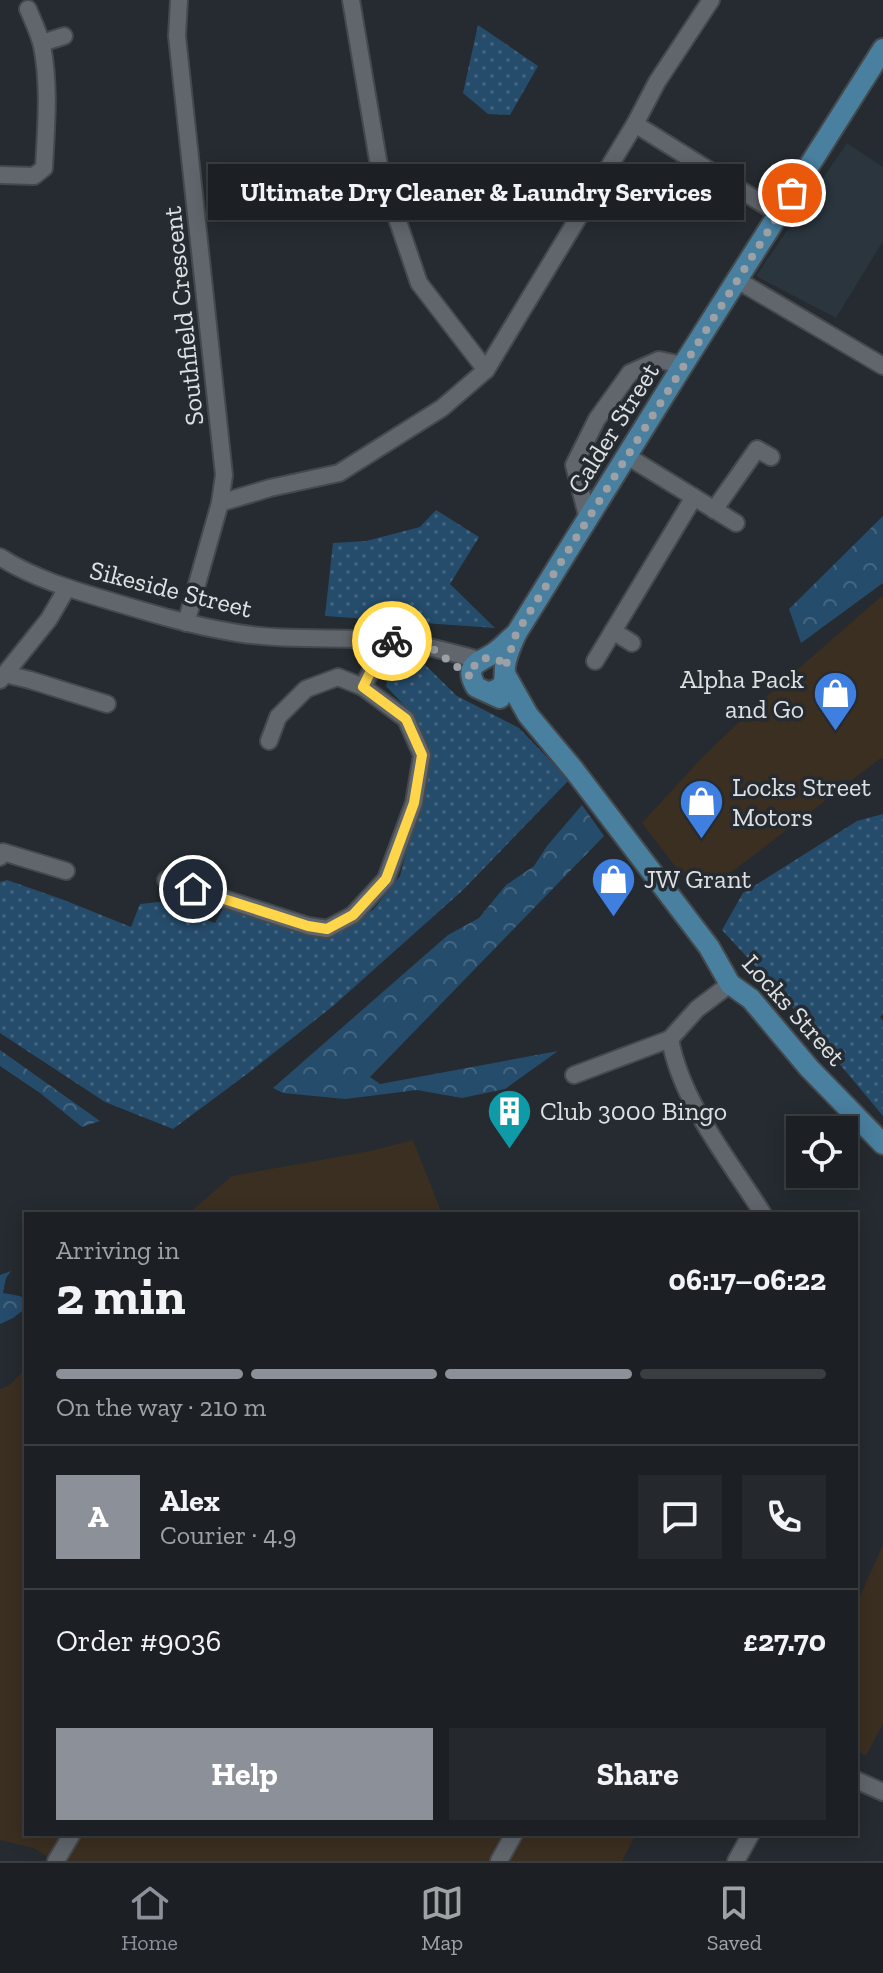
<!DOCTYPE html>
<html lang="en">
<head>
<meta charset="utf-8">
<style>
  :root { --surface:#1c2024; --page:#25282c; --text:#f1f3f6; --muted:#a0a3a6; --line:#3a3e41; --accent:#8c9099 }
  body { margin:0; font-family:"Zilla Slab",serif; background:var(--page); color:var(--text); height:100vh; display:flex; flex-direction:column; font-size:30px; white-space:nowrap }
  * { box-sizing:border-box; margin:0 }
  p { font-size:26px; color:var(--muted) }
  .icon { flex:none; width:44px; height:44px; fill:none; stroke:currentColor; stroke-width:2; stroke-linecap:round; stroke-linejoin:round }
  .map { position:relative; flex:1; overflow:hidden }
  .panel { position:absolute; left:24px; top:1212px; width:834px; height:624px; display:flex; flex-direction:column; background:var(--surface); border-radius:0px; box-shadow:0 4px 20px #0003,0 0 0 2px var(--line) }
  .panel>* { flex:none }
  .fabs { position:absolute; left:786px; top:1116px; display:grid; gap:16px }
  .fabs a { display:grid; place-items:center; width:72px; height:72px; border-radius:0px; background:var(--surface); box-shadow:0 4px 20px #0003,0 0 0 2px var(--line); font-size:40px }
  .pin { position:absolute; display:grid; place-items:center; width:68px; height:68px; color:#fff; margin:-34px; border:4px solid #fff; border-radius:50%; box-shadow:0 2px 8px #0007 }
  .courier { position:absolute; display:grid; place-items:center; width:80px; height:80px; margin:-40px; border:6px solid #ffd54a; border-radius:50%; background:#fff; color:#222; box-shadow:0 2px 10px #0007 }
  .bubble { position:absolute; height:56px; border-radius:0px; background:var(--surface); box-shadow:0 4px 20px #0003,0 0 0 2px var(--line); font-size:26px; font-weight:700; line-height:56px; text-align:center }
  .headline em { font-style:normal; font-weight:700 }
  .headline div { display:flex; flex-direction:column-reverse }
  .headline { display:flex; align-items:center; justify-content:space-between; height:136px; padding:0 32px }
  h1 { font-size:52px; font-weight:700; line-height:60px }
  .bar { display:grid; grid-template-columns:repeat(4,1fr); gap:12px 8px; align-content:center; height:96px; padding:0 32px }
  .bar i { height:10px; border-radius:6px; background:var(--line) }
  .bar .selected { background:var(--accent) }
  .bar p { grid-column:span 4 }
  .line { display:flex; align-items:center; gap:20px; padding:0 32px; border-top:2px solid var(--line) }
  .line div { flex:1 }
  .round { display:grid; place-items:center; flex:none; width:84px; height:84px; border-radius:0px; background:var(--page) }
  .button { display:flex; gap:16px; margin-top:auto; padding:16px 32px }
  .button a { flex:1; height:92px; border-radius:0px; background:var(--accent); color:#fff; font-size:32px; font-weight:700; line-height:92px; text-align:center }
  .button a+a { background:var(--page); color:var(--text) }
  .menu { display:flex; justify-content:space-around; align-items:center; height:112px; border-top:2px solid var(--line); background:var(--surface); font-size:22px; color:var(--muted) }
  .menu a { display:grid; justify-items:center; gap:4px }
  .menu .selected { color:var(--accent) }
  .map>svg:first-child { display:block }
  .built { fill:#2a353e }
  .industrial { fill:#3b2f21 }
  .forest { fill:url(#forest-crowns) }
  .park { fill:url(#park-dots) }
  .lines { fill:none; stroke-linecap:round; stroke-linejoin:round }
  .minor-casing { stroke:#44494d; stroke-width:20 }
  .major-casing { stroke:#44494d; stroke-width:24 }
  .minor { stroke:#60666c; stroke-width:16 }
  .major { stroke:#497f9f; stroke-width:20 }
  .done { stroke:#9da1a5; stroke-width:8; stroke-dasharray:0 14.4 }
  .route { stroke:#ffd54a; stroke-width:10 }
  .labels { text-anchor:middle; stroke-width:7; stroke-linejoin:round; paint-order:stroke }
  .street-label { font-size:26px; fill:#dde1e4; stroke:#252b30 }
  .poi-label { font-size:26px; fill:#dde1e4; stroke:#252b30; text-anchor:start }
</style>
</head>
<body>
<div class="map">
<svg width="883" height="1861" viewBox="0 0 883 1861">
  <defs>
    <pattern id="forest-crowns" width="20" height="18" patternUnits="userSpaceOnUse" patternTransform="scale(2)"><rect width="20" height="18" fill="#264c6c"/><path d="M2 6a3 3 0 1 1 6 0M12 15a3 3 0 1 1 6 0" fill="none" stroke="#456681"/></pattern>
    <pattern id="park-dots" width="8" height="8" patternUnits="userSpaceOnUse" patternTransform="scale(2)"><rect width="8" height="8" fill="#264c6c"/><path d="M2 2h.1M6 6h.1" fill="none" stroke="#456681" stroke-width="1.8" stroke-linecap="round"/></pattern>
  </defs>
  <rect width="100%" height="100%" fill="#252b30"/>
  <!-- built -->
  <polygon class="built" points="847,143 883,167 883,241 836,318 756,276"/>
  <!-- industrial -->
  <g class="industrial">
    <polygon points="883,595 883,759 881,758 852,780 838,780 826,790 825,801 713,886 691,887 642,823 698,762 753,708"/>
    <polygon points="413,1140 442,1214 188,1214 232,1176 370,1151"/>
    <polygon points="26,1368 26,1834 636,1834 622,1861 56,1861 33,1848 0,1840 0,1389 10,1385"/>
    <polygon points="883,1545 883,1723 866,1756 856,1750 856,1605"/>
  </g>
  <!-- forest -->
  <g class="forest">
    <polygon points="883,516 883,583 801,643 789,609"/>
    <polygon points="582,805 604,836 370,1077 380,1084 558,1051 505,1089 462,1098 417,1090 345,1099 283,1093 273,1088 448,935 479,918 506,885 534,866 547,846"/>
    <polygon points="0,1050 100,1121 82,1127 40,1093 0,1066"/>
    <polygon points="11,1271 6,1278 3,1293 20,1296 26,1301 26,1308 13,1318 0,1324 0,1275"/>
  </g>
  <!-- park -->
  <g class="park">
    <polygon points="478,25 538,66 510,115 488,114 463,93"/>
    <polygon points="436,510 479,537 450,584 495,628 325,616 333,543 366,541 420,527"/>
    <polygon points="393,655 417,657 457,696 519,728 569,780 463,890 333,1006 247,1074 173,1129 105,1102 0,1033 0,882 7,880 64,900 131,927 140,904 159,902 215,923 225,905 332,933 373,910 400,876 429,762 415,717 386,686"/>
    <polygon points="883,814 883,1014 880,1017 883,1021 883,1116 782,995 722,930 743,893 857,821"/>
  </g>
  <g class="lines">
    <defs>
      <g id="minor">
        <polyline points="179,0 177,36 224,475 220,503 186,623"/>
        <polyline points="351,0 379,166 419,283 486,370"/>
        <polyline points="42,43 64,36"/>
        <polyline points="635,124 779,214"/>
        <path d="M0 175 34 176 44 168C46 128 50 85 42 46 39 33 33 21 28 9"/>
        <polyline points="737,280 883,366"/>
        <polyline points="627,456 736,523"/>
        <polyline points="220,503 270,488 339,473 442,408 486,370 635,124 657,82 711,0"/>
        <polyline points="714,510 757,449 771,457"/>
        <polyline points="588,519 574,465 597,419 630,373 659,360 683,365"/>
        <path d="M0 557C33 578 70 589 107 600 150 613 193 626 237 633 286 641 335 637 384 640 416 642 448 652 480 660"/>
        <polyline points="613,631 632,643"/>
        <polyline points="595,661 694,497"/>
        <polyline points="5,674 30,680 107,704"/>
        <polyline points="0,680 49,619 67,588"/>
        <polyline points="363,687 386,640"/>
        <polyline points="0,857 3,852 66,871"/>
        <polyline points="166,880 308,926 327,929 353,915 386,879 414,803 422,755 406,719 363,687 338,677 306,689 278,717 269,741"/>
        <path d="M670 1039C682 1104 729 1159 763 1214"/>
        <polyline points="574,1075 670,1039 697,1009 730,984"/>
        <polyline points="856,1780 883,1792"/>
        <polyline points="56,1861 72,1834"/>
        <polyline points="499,1861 514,1834"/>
        <polyline points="736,1861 751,1834"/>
      </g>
      <g id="major">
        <polyline points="506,676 528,715 574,770 709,947 730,984 751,999 809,1068 883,1144"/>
        <path d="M490 692C507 687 504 681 505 667 506 655 512 644 516 634L683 365 883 49"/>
        <path d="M500 698 476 687C465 668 474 664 489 656 499 651 507 641 516 634"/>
      </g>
    </defs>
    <!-- minor casing -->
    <use href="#minor" class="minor-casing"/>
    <!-- major casing -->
    <use href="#major" class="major-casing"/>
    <!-- minor -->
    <use href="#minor" class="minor"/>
    <!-- major -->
    <use href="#major" class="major"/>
  </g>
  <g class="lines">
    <!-- done -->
    <polyline class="done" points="392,641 433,649 471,677 475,664 484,658 499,660 505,668 516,634 792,193"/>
    <!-- route -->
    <polyline class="route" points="193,889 308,926 327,929 353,915 386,879 414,803 422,755 406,719 363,687 386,640 392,641"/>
  </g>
  <!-- icons -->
  <defs>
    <symbol id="shop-pin" viewBox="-11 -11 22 30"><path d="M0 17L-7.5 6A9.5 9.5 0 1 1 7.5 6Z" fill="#3f7fe0" stroke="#252b30"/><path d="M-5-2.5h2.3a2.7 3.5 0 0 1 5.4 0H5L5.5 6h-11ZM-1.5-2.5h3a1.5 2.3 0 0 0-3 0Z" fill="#fff"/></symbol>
    <symbol id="building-pin" viewBox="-11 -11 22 30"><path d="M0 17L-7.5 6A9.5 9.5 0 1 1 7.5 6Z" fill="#0f9aa8" stroke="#252b30"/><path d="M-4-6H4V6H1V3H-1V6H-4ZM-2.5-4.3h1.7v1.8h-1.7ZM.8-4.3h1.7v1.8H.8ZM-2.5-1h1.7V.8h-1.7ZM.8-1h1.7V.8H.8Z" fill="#fff"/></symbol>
  </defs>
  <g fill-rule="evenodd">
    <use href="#shop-pin" x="810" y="668" width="51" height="69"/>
    <use href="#shop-pin" x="676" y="776" width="51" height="69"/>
    <use href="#shop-pin" x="588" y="854" width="51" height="69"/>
    <use href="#building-pin" x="484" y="1086" width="51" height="69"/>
  </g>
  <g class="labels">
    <!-- street labels -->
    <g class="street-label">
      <text transform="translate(183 316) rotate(-96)" y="9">Southfield Crescent</text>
      <text transform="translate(613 428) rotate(-58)" y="9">Calder Street</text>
      <text transform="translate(171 589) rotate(14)" y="9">Sikeside Street</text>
      <text transform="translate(794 1010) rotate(48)" y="9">Locks Street</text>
    </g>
    <!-- poi labels -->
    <g class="poi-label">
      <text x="804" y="688" text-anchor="end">Alpha Pack<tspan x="804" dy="30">and Go</tspan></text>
      <text x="732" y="796">Locks Street<tspan x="732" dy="30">Motors</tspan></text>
      <text x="644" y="888">JW Grant</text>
      <text x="540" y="1120">Club 3000 Bingo</text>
    </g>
  </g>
</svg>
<div class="fabs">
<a><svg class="icon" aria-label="locate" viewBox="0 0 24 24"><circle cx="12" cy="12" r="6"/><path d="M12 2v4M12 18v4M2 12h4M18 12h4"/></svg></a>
</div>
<div class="pin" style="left:792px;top:193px;background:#ea580c"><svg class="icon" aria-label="bag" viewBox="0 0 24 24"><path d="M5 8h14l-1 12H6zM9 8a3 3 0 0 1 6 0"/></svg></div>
<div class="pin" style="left:193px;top:889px;background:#1f2937"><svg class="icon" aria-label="home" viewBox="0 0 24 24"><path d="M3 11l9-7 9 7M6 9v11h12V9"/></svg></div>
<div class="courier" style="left:392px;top:641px"><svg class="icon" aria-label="bike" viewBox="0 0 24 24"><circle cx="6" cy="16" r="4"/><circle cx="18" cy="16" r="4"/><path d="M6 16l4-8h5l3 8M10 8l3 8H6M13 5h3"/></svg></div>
<div class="bubble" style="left:208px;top:164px;width:536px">Ultimate Dry Cleaner &amp; Laundry Services</div>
<section class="panel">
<div class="headline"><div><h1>2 min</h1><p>Arriving in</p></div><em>06:17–06:22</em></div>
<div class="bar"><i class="selected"></i><i class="selected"></i><i class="selected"></i><i></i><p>On the way · 210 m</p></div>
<div class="line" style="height:144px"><b class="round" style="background:var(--accent);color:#fff">A</b><div><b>Alex</b><p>Courier · 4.9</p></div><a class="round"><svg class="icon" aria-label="chat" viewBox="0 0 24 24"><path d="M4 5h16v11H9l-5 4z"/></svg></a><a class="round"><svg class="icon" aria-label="phone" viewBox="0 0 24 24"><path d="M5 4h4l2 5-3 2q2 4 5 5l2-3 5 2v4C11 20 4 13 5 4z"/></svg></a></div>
<div class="line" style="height:104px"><div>Order #9036</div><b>£27.70</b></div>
<div class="button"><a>Help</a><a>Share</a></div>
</section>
</div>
<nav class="menu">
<a class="selected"><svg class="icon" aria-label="home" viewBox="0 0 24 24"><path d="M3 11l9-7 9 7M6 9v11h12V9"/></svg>Home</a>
<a><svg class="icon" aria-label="map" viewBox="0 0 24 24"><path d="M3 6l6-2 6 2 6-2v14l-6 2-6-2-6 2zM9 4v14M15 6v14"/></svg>Map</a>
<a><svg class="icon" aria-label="saved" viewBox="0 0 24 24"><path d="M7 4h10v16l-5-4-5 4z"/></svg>Saved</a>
</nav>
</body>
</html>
